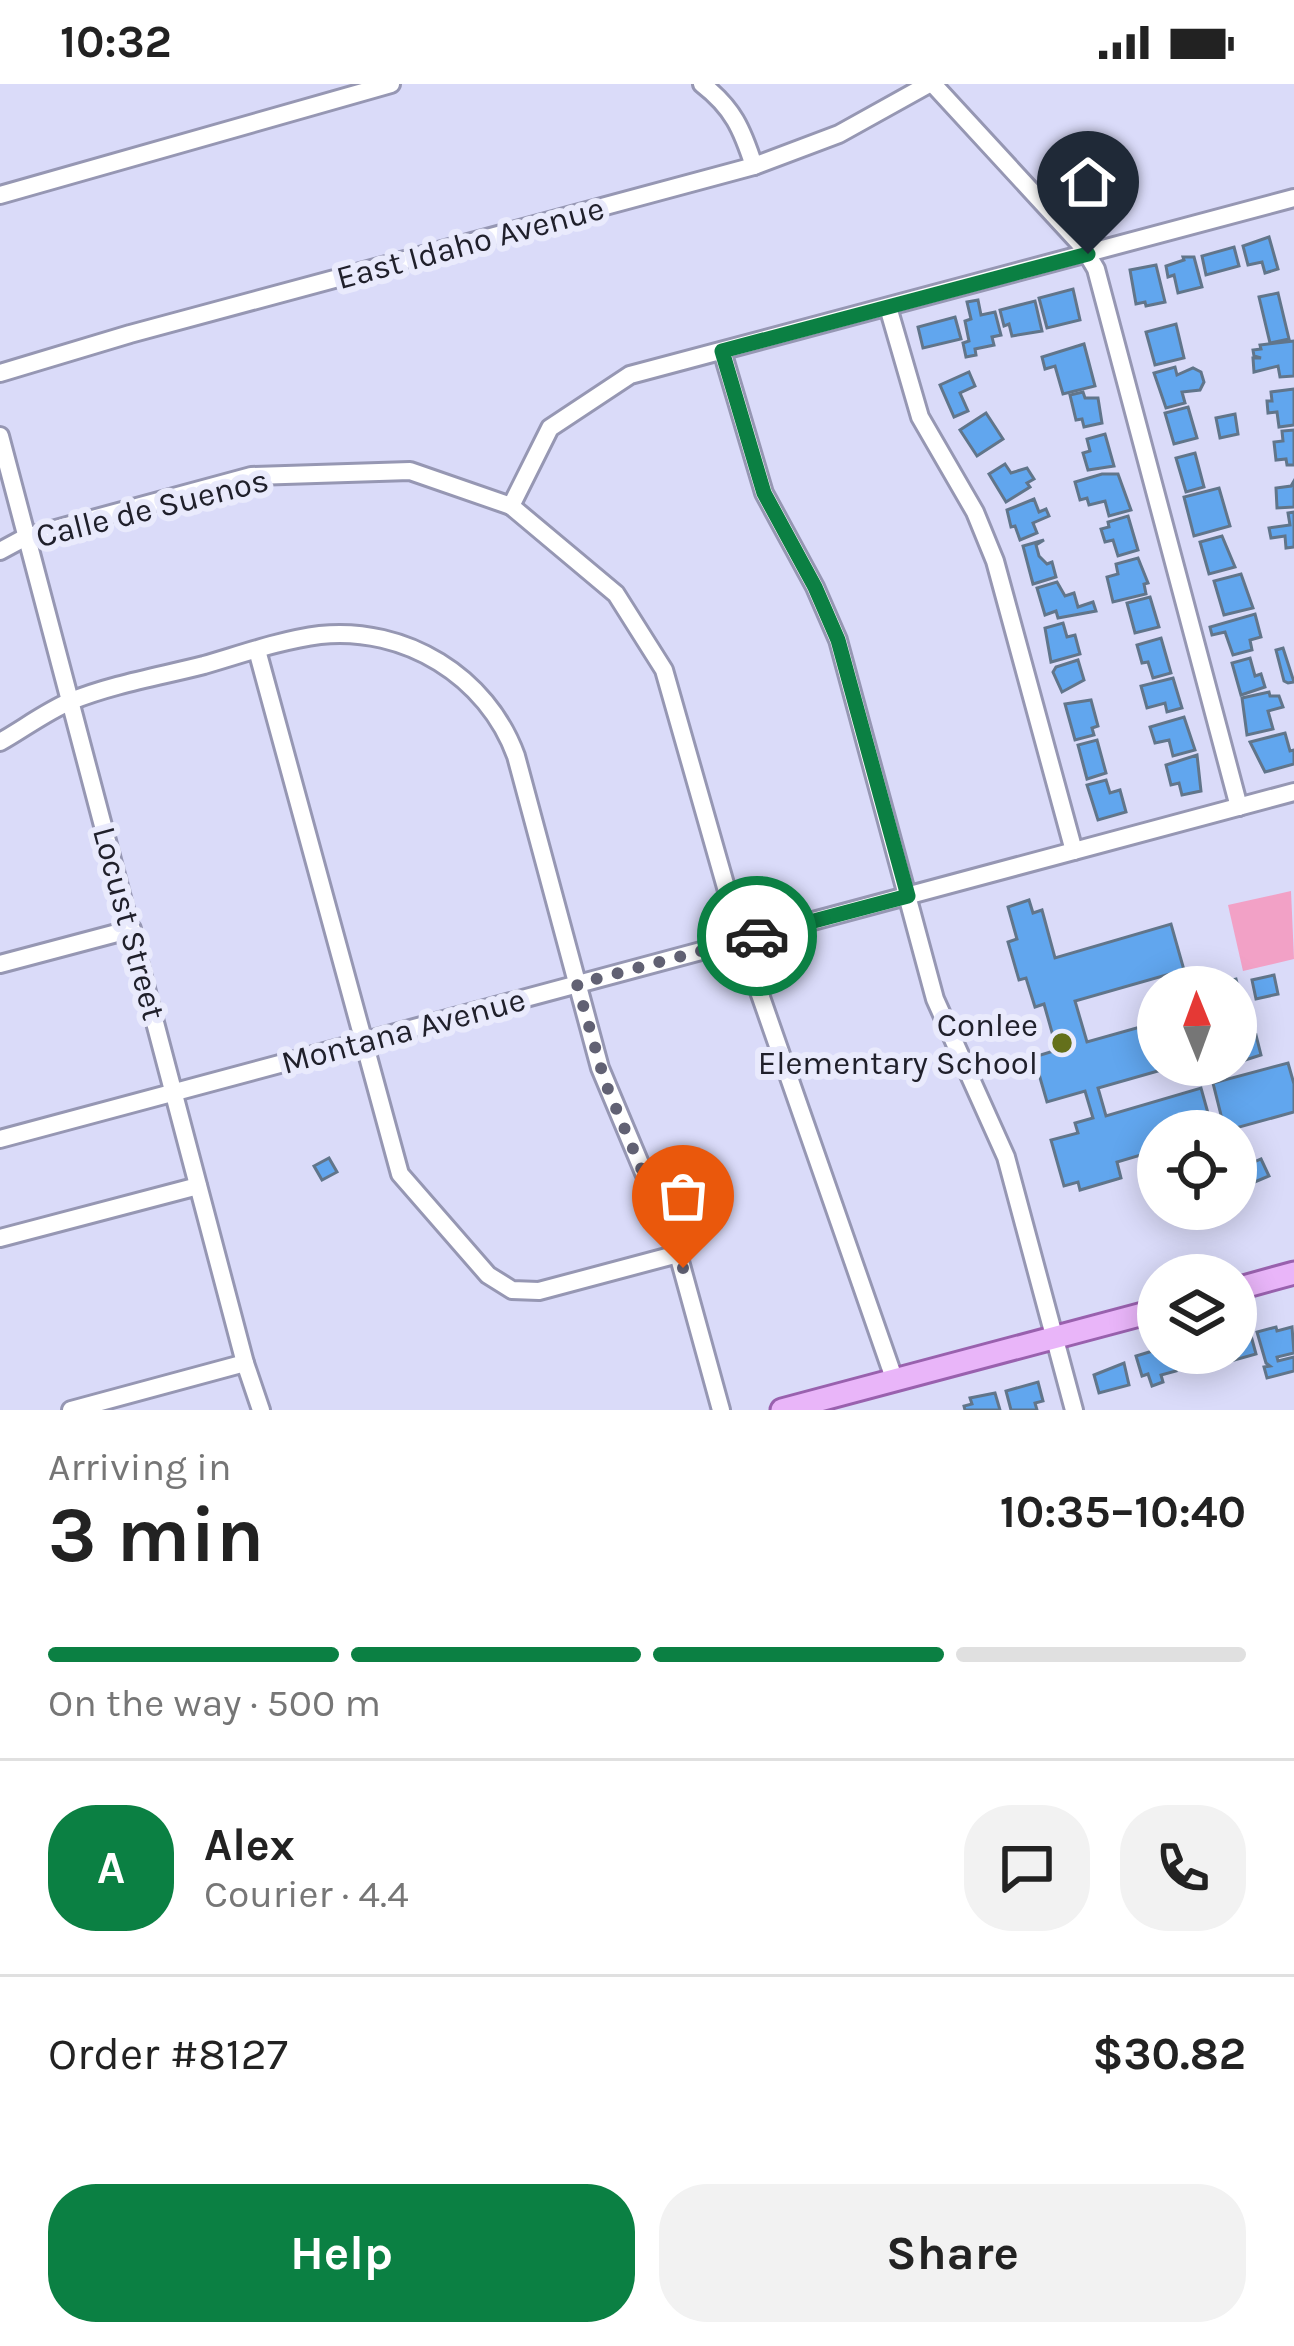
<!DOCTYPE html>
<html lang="en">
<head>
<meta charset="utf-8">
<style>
  :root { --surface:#fff; --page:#f2f2f2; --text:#222; --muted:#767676; --line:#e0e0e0; --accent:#0b8043 }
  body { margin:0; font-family:Karla,sans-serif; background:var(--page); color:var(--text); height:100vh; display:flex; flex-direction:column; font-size:45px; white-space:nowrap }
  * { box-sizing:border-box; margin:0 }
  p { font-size:39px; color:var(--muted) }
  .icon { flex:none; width:66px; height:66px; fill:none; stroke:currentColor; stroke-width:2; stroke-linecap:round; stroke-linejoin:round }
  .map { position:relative; height:1326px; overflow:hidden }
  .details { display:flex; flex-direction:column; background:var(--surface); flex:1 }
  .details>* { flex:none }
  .needle { width:78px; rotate:359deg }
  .buttons { position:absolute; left:1137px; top:882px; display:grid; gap:24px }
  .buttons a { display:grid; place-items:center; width:120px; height:120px; border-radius:50%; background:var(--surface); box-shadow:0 6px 30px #0003; font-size:60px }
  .pin { position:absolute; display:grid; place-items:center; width:102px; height:102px; color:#fff; margin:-123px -51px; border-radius:50% 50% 50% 0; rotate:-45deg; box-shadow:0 0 12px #0007 }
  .pin .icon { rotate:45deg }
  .courier { position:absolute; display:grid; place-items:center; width:120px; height:120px; margin:-60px; border:9px solid #0b8043; border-radius:50%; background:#fff; color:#222; box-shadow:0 3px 15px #0007 }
  .summary em { font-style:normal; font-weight:700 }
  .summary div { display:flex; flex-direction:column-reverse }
  .summary { display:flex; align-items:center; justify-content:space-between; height:204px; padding:0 48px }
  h1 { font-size:78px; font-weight:700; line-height:90px }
  .bar { display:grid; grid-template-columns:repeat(4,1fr); gap:18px 12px; align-content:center; height:144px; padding:0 48px }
  .bar i { height:15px; border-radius:9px; background:var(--line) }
  .bar .current { background:var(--accent) }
  .bar p { grid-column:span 4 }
  .line { display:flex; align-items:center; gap:30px; padding:0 48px; border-top:3px solid var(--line) }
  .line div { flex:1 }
  .round { display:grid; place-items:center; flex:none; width:126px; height:126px; border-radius:48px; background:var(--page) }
  .action { display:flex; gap:24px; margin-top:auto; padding:24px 48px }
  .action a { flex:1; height:138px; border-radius:48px; background:var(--accent); color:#fff; font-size:48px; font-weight:700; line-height:138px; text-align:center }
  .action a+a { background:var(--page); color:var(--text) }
  .status { display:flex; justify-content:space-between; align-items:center; height:84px; padding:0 60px; background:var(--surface); direction:ltr }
  .status svg { height:33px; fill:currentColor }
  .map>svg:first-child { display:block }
  .green { fill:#f2a1c6 }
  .building { fill:#61a6ee; stroke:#61758a; stroke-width:3 }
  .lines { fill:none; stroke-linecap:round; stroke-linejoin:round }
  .minor-casing { stroke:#9697b3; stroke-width:22 }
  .major-casing { stroke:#9961ae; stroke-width:27 }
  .minor { stroke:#fff; stroke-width:16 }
  .major { stroke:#e9b5f9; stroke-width:21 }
  .done { stroke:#616173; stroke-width:12; stroke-dasharray:0 21.6 }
  .route { stroke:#0b8043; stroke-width:15 }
  .poi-dot { fill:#64701b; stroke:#e9eafc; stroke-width:4.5 }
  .labels { text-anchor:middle; stroke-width:12; stroke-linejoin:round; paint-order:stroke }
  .street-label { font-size:33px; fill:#20202b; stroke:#e9eafc }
  .poi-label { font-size:33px; fill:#20202b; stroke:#e9eafc; text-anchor:end }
</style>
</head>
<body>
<div class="status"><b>10:32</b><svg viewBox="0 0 49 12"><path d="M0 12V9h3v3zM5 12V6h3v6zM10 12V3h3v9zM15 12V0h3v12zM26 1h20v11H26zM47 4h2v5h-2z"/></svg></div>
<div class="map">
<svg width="1294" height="1326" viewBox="0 0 1294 1326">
  <rect width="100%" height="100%" fill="#dadbf9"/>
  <!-- green -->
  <polygon class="green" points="1291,807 1294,875 1243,887 1228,821"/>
  <!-- building -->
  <g class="building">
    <polygon points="1269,153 1278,185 1265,189 1262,178 1248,181 1243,162"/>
    <polygon points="1234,163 1239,182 1206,191 1202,172"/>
    <polygon points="1183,173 1194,173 1202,203 1178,209 1174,191 1168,193 1166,182 1184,176"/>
    <polygon points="1156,181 1165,218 1146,222 1145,218 1136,220 1130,186"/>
    <polygon points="1073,205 1080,236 1047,244 1039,214"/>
    <polygon points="1278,209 1289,255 1270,259 1259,213"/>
    <polygon points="978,216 981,231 995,228 1001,251 992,253 994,261 975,265 976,271 966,273 963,259 969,257 965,237 971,235 967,218"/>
    <polygon points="1035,217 1042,247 1012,252 1009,240 1004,242 1000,226"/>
    <polygon points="955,233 961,255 923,264 918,243"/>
    <polygon points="1176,240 1184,274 1155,281 1146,248"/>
    <polygon points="1294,257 1294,292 1280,293 1278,282 1254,288 1253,274 1261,274 1254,272 1253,266 1261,265 1260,261"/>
    <polygon points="1084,260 1095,302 1063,310 1055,282 1045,285 1042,273"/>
    <polygon points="1175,283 1177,291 1193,284 1201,288 1204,298 1200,306 1182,308 1185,319 1166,324 1154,289"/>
    <polygon points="969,288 975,302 960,309 968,327 954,333 940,301"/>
    <polygon points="1294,305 1294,341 1279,343 1277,328 1268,329 1267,317 1272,317 1271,308"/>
    <polygon points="1083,308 1085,314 1098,314 1102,339 1084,343 1082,335 1076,336 1070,311"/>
    <polygon points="1188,323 1197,354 1174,360 1165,329"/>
    <polygon points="986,329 1003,355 977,372 960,346"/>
    <polygon points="1235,330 1238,350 1220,354 1216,334"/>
    <polygon points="1294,346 1294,381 1287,381 1286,375 1276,376 1274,358 1283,357 1282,347"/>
    <polygon points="1105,350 1114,382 1088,386 1083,369 1090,367 1087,355"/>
    <polygon points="1195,369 1204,403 1186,408 1176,374"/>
    <polygon points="1005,380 1011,389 1027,384 1034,395 1027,399 1030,403 1006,418 989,390"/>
    <polygon points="1102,390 1118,390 1131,426 1109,432 1105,417 1089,421 1087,414 1080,416 1075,398"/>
    <polygon points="1294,397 1294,423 1277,424 1276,404 1291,402"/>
    <polygon points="1219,404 1230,442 1194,452 1184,413"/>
    <polygon points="1034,415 1039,428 1046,425 1049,432 1033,439 1037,449 1020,456 1015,442 1011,443 1007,426"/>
    <polygon points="1294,428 1294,463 1286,464 1285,452 1271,454 1269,444 1290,441 1288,429"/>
    <polygon points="1128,432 1138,466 1118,472 1113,456 1105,458 1101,445 1109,443 1108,438"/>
    <polygon points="1222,452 1235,483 1209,490 1200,458"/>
    <polygon points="1044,456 1036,461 1039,472 1047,480 1052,478 1056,493 1033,500 1023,462"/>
    <polygon points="1138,474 1148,499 1144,500 1146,510 1113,518 1107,493 1118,490 1116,480"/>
    <polygon points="1241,490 1253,524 1224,531 1214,497"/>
    <polygon points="1057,498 1065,512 1074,509 1078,523 1093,518 1096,527 1058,534 1056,527 1045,531 1037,504"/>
    <polygon points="1150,513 1159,543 1135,549 1127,519"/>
    <polygon points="1255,530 1261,553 1250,556 1252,566 1233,571 1225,548 1212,551 1210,543"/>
    <polygon points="1063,539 1067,553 1075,551 1080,570 1051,578 1045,544"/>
    <polygon points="1161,554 1171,589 1153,594 1148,578 1142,579 1137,561"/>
    <polygon points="1283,564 1294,598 1288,599 1284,597 1276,566"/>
    <polygon points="1250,574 1255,592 1261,590 1265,603 1241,611 1232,579"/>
    <polygon points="1078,576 1084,596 1062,608 1053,588 1056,583"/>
    <polygon points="1173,594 1182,624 1167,628 1165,619 1147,624 1141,602"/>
    <polygon points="1269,608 1270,612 1279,612 1283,623 1268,627 1273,645 1247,651 1242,614"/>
    <polygon points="1091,616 1098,642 1092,644 1094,651 1075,656 1065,620"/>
    <polygon points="1184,633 1195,666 1173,672 1169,656 1155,659 1150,643"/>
    <polygon points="1285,649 1290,667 1294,666 1294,680 1265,688 1250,658"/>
    <polygon points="1097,656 1106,689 1087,695 1078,661"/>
    <polygon points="1197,671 1201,707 1182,711 1179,699 1171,701 1166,681"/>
    <polygon points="1106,696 1110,709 1120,706 1126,728 1098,736 1087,701"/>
    <polygon points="1029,816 1033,829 1042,826 1055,874 1171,840 1184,886 1075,917 1087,958 1158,938 1158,981 1179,981 1098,1004 1106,1032 1201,1004 1213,1047 1158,1047 1158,1066 1117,1078 1121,1094 1080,1106 1078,1098 1064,1102 1051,1056 1078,1049 1075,1039 1093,1034 1085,1007 1047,1018 1034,973 1057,966 1044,920 1035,923 1026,894 1019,896 1008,858 1017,855 1008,823"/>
    <polygon points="1274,891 1278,910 1256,915 1252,896"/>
    <polygon points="1236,895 1247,938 1236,941 1236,903 1221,903 1220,899"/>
    <polygon points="1256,951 1261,971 1239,978 1236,957"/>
    <polygon points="1288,979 1294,1000 1294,1028 1225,1047 1213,999"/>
    <polygon points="329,1074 337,1088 322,1096 314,1082"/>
    <polygon points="1261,1075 1269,1092 1243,1103 1236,1086"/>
    <polygon points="1276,1243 1277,1247 1292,1243 1294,1269 1277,1273 1278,1277 1294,1273 1294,1287 1267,1294 1264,1283 1270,1282 1266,1279 1257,1248"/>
    <polygon points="1250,1248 1256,1270 1224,1279 1221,1269 1236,1269 1236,1252"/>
    <polygon points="1156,1266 1157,1270 1171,1269 1176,1287 1161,1291 1163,1298 1152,1302 1148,1290 1142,1292 1136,1272"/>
    <polygon points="1176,1269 1215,1269 1219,1280 1197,1288 1194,1280 1182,1285"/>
    <polygon points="1124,1279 1129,1301 1099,1309 1094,1291"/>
    <polygon points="1038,1298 1043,1317 1035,1319 1037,1326 1011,1326 1006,1307"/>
    <polygon points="995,1309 1000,1326 965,1326 964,1322 972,1320 970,1314"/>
  </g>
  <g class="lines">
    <defs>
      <g id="minor">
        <path d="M702 0C733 24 742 45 754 82"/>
        <polyline points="933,0 1083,163 1096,185 1239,723"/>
        <polyline points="0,111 391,0"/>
        <polyline points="888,223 920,333 975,428 995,477 1074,767"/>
        <polyline points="722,267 764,409 815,503 838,556 935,915 1006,1073 1074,1326"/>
        <polyline points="0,289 130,250 754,82 839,50 929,0"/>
        <polyline points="0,352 245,1279 261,1326"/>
        <polyline points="511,422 616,510 664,586 741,856 895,1297"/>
        <polyline points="0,467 26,453 251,392 410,387 511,422 550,344 630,291 1294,114"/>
        <polyline points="257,566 400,1090 488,1191 512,1206 539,1207 678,1170"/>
        <path d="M0 658C23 645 47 627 71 617 113 600 161 592 204 581 242 570 281 556 320 551 405 542 487 592 516 672L600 984 678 1170 721 1326"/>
        <polyline points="0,880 132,845"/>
        <polyline points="0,1055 1294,708"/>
        <polyline points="0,1154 198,1102"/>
        <polyline points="71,1326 245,1279"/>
      </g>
      <g id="major">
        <polyline points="1236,1205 1294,1189"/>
        <polyline points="782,1326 1158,1226"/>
      </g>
    </defs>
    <!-- minor casing -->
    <use href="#minor" class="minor-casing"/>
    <!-- major casing -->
    <use href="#major" class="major-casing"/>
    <!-- minor -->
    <use href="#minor" class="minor"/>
    <!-- major -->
    <use href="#major" class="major"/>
  </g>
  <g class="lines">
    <!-- done -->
    <polyline class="done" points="683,1184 605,998 577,900 757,852"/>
    <!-- route -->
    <polyline class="route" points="757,852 908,812 838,556 815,503 764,409 722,267 1088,170"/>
  </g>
  <!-- markers -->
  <circle class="poi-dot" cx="1062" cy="959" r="12"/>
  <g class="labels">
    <!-- street labels -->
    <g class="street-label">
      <text transform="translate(470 158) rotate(-15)" y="12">East Idaho Avenue</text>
      <text transform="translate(152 423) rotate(-14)" y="12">Calle de Suenos</text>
      <text transform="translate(130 839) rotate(75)" y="12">Locust Street</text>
      <text transform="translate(403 946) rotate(-15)" y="12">Montana Avenue</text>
    </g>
    <!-- poi labels -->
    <g class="poi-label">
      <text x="1038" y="952">Conlee<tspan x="1038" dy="38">Elementary School</tspan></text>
    </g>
  </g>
</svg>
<div class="buttons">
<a><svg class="needle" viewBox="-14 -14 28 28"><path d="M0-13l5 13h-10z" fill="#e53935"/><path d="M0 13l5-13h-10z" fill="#767676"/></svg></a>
<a><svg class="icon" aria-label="locate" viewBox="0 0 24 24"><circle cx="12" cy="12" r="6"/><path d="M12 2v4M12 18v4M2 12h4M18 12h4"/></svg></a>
<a><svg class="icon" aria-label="layers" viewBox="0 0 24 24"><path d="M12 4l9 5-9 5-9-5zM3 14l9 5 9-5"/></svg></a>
</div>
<div class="pin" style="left:683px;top:1184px;background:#ea580c"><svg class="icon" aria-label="bag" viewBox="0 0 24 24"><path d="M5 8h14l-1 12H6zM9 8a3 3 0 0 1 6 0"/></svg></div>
<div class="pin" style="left:1088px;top:170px;background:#1f2937"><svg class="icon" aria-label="home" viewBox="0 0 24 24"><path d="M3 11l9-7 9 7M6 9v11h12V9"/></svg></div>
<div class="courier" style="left:757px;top:852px"><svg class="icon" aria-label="car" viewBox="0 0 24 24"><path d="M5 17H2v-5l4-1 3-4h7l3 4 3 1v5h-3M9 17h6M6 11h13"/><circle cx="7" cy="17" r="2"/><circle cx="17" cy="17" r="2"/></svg></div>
</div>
<section class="details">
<div class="summary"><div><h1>3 min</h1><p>Arriving in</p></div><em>10:35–10:40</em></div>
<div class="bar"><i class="current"></i><i class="current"></i><i class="current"></i><i></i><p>On the way · 500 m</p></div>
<div class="line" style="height:216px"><b class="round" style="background:var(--accent);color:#fff">A</b><div><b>Alex</b><p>Courier · 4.4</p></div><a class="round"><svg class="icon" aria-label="chat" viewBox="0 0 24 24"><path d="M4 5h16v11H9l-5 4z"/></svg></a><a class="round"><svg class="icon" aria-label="phone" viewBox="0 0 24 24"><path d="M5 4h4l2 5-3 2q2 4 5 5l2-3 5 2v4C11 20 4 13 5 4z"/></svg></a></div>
<div class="line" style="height:156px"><div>Order #8127</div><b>$30.82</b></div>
<div class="action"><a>Help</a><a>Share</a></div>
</section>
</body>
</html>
